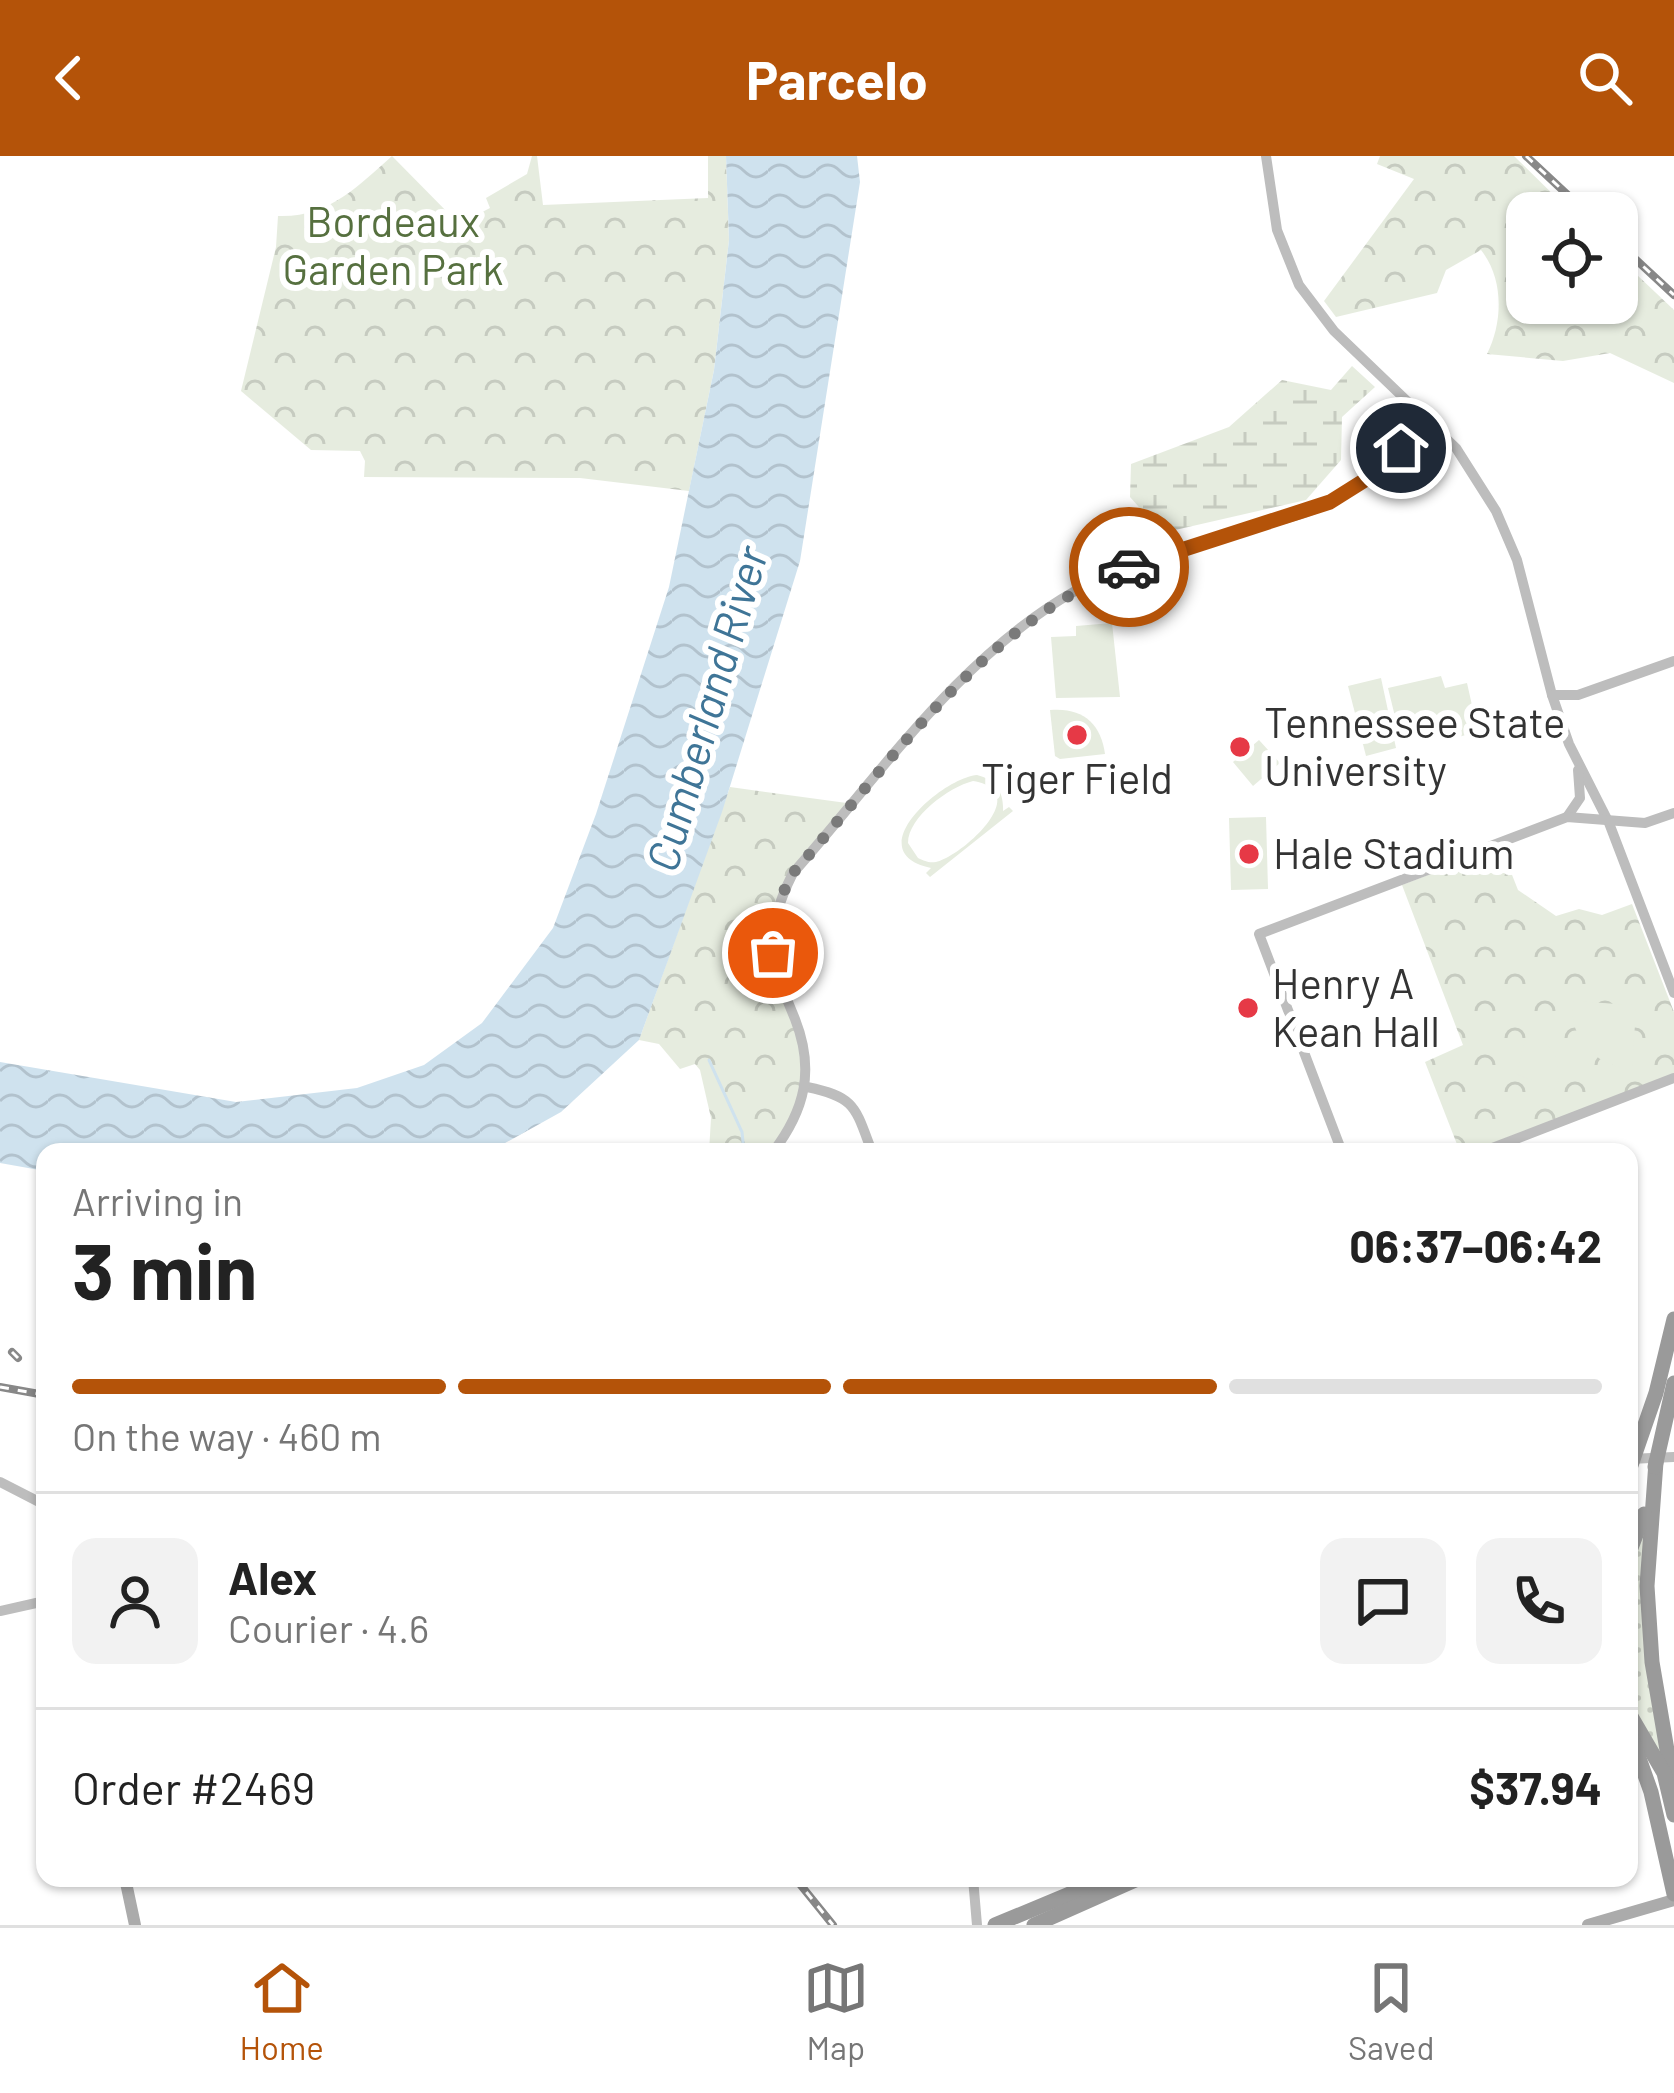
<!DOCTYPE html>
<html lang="en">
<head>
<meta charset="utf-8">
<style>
  :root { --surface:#fff; --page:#f2f2f2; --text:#222; --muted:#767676; --line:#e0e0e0; --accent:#b45309 }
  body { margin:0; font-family:Barlow,sans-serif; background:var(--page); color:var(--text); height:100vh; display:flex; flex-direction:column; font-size:45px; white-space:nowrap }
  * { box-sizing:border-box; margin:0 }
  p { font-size:39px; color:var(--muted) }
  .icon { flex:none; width:66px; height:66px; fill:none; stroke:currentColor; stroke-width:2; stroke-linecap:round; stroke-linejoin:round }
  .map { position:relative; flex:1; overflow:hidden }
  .panel { position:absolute; left:36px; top:987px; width:1602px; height:744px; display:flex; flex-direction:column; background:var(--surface); border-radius:24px; box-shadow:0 3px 9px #0004 }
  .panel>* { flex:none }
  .controls { position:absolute; left:1506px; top:36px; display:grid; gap:24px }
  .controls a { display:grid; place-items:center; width:132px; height:132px; border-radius:24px; background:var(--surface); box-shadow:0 3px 9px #0004; font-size:60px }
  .pin { position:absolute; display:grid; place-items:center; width:102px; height:102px; color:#fff; margin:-51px; border:6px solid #fff; border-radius:50%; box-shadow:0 3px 12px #0007 }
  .courier { position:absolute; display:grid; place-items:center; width:120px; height:120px; margin:-60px; border:9px solid #b45309; border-radius:50%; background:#fff; color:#222; box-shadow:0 3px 15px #0007 }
  .head em { font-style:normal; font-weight:700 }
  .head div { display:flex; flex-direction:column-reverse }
  .head { display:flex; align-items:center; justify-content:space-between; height:204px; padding:0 36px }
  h1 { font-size:78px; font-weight:700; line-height:90px }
  .bar { display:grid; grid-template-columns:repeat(4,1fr); gap:18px 12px; align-content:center; height:144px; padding:0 36px }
  .bar i { height:15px; border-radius:9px; background:var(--line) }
  .bar .selected { background:var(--accent) }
  .bar p { grid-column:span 4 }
  .line { display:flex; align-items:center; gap:30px; padding:0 36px; border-top:3px solid var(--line) }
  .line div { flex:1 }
  .round { display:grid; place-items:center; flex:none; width:126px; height:126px; border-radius:24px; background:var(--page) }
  header { display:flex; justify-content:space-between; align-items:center; height:156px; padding:0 36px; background:var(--accent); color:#fff; font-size:54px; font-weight:700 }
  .tab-bar { display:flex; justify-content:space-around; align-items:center; height:168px; border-top:3px solid var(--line); background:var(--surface); font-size:33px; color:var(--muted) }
  .tab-bar a { display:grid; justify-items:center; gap:6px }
  .tab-bar .selected { color:var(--accent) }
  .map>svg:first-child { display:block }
  .grass { fill:url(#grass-dots) }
  .forest { fill:url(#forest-crowns) }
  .wetland { fill:url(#wetland-marsh) }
  .pitch { fill:#e6ecdf; fill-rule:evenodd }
  .water { fill:url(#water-waves) }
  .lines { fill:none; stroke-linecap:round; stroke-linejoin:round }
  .stream { stroke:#cfe2ee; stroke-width:3 }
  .secondary { stroke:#bdbdbd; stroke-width:10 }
  .primary { stroke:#ababab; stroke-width:12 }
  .highway { stroke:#9a9a9a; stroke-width:15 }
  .rail-casing { stroke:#888; stroke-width:8 }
  .rail { stroke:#fff; stroke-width:3; stroke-dasharray:9; stroke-linecap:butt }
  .done { stroke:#7a7a7a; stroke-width:12; stroke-dasharray:0 21.6 }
  .route { stroke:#b45309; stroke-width:15 }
  .poi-dot { fill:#e63946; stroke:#fff; stroke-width:4.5 }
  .labels { text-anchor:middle; stroke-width:12; stroke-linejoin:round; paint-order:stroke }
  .park-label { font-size:42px; fill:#56703f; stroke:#fff }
  .poi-label { font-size:42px; fill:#333; stroke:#fff; text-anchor:start }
  .water-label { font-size:45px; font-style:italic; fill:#3f7597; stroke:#fff }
</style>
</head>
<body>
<header><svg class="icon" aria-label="back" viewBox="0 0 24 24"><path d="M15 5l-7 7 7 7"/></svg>Parcelo<svg class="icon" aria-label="search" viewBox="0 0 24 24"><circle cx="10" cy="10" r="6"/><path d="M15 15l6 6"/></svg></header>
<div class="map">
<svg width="1674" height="1769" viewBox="0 0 1674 1769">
  <defs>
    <pattern id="grass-dots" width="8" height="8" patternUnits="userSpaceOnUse" patternTransform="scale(3)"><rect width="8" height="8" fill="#e6ecdf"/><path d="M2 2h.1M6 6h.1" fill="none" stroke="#c6cbc0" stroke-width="1.8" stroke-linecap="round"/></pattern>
    <pattern id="forest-crowns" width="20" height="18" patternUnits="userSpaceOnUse" patternTransform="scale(3)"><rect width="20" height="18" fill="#e6ecdf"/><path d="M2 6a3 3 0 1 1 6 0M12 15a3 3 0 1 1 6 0" fill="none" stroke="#c6cbc0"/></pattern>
    <pattern id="wetland-marsh" width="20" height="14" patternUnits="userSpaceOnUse" patternTransform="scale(3)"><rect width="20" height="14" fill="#e6ecdf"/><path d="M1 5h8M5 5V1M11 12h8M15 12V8" fill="none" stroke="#c6cbc0"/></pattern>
    <pattern id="water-waves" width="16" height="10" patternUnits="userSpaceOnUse" patternTransform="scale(3)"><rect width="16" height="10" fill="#cfe2ee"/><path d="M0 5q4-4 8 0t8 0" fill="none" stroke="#b2c2cd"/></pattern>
  </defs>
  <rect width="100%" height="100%" fill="#fff"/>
  <!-- grass -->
  <polygon class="grass" points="1645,1371 1662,1602 1629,1551 1629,1410"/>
  <!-- forest -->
  <g class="forest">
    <path d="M392 0 459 68 490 52 486 42 527 18 532 0H537L543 49 708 42V0H726L729 84 714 214 689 335 580 322 364 321 365 305 360 295 311 294 241 235 276 91 278 60C328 62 357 31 392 0Z"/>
    <path d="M1380 0H1514L1572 57H1527V147H1617V100L1674 154V227L1610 197 1563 205 1487 198C1503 166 1504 123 1481 94L1446 114 1437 137 1336 161 1324 145 1414 23 1377 8Z"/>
    <polygon points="730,631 854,648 793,717 780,743 773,797 799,874 807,931 773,996 709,996 711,962 700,914 695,908 680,913 659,888 639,884"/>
    <polygon points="1501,691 1518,734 1556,760 1579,753 1602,759 1632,748 1674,856 1674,919 1469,996 1460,996 1425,906 1463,889 1402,729"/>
  </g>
  <!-- wetland -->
  <polygon class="wetland" points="1352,210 1375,231 1342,261 1341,304 1306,344 1162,377 1130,341 1131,308 1229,271 1282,224 1331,234"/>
  <!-- pitch -->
  <g class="pitch">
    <polygon points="1112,467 1120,541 1056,542 1051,481 1076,480 1076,470"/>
    <polygon points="1441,520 1445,532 1467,527 1478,576 1458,581 1455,572 1401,585 1388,532"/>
    <polygon points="1381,522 1396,592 1366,600 1348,530"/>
    <path d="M1050 554C1082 551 1101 567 1105 598L1060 603 1055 600Z"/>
    <polygon points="1259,584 1280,607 1253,630 1233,606"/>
    <path d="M977 619C996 624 1004 636 1003 655L1009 651 1013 655 930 721 926 717 931 712C857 696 942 622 977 619ZM973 625C1035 635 962 700 936 706 928 707 925 705 918 702L908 687C908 661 949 631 973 625Z"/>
    <polygon points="1266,661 1268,733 1231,734 1229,662"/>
    <path d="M1572 845 1633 849 1636 853 1632 914C1594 908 1570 885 1572 845Z"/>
    <path d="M1527 877C1555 889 1562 904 1557 934L1516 918Z"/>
  </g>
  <!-- water -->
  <polygon class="water" points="726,0 857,0 860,26 800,405 722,656 639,884 561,956 489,996 45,996 45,1015 0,1007 0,906 236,946 357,932 424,909 482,867 553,772 596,658 669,431 714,214 729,84"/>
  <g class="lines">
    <!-- stream -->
    <polyline class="stream" points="709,904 742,976 744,996"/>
    <!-- secondary -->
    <g class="secondary">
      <polyline points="1266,0 1277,74 1299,129 1334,175 1456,292 1496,355 1517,404 1552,539 1569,588 1609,667 1674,837"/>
      <polyline points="1552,539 1578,539 1674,505"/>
      <polyline points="1567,661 1580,642 1578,614"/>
      <path d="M807 931C856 941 855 951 872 996"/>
      <path d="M773 996C805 954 815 914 795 863 787 843 777 822 774 800 770 770 780 743 793 717 879 620 960 500 1075 435 1130 403 1195 389 1255 371 1281 364 1310 357 1333 345 1372 323 1400 294 1427 260"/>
      <polyline points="1342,996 1259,778 1567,661 1645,667 1674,657"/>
      <polyline points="1482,996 1674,922"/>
      <polyline points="1629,1303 1674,1301"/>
      <polyline points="0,1326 45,1349"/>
      <polyline points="0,1455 45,1445"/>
      <polyline points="973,1722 977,1769"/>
    </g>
    <!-- primary -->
    <g class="primary">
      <polyline points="43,1348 45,1358"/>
      <polyline points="125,1722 135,1769"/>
      <polyline points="1588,1769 1674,1744"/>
    </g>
    <!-- highway -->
    <g class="highway">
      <polyline points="1656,1306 1647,1430 1652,1506 1674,1635"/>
      <polyline points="1655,1311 1674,1227"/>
      <polyline points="1629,1315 1656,1237 1674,1163"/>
      <polyline points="1629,1397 1644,1358"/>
      <polyline points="1629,1557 1664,1617 1674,1659"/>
      <polyline points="1629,1574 1651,1636 1674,1738"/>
      <polyline points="995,1769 1108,1722"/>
      <polyline points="1034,1769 1140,1722"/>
    </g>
    <defs>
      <g id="rail">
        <polyline points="1526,0 1587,57"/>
        <polyline points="1617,86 1674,139"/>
        <polyline points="12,1196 18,1202"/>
        <polyline points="0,1231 45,1239"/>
        <polyline points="795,1722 833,1769"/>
      </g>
    </defs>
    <!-- rail casing -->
    <use href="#rail" class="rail-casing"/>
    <!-- rail -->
    <use href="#rail" class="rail"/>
  </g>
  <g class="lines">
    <!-- done -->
    <path class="done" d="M773 797 780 743 793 717C893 605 984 466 1129 411"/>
    <!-- route -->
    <polyline class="route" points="1129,411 1330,346 1373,319 1401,292"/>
  </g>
  <!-- markers -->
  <g class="poi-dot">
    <circle cx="1077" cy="579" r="12"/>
    <circle cx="1240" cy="591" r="12"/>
    <circle cx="1249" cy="698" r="12"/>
    <circle cx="1248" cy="852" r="12"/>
  </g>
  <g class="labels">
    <!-- park labels -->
    <g class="park-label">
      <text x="393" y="81">Bordeaux<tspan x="393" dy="48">Garden Park</tspan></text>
    </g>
    <!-- poi labels -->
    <g class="poi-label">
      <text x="1264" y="582">Tennessee State<tspan x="1264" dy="48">University</tspan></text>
      <text x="1077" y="638" text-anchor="middle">Tiger Field</text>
      <text x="1273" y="713">Hale Stadium</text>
      <text x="1272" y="843">Henry A<tspan x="1272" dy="48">Kean Hall</tspan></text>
    </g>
    <!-- water labels -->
    <g class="water-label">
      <text transform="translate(707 553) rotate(-74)" y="16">Cumberland River</text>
    </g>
  </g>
</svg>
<div class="controls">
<a><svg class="icon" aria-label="locate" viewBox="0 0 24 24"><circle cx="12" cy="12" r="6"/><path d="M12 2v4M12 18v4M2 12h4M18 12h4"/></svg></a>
</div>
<div class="pin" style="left:773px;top:797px;background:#ea580c"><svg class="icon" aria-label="bag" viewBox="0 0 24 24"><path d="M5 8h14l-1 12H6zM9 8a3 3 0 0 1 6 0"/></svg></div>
<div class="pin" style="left:1401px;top:292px;background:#1f2937"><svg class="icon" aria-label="home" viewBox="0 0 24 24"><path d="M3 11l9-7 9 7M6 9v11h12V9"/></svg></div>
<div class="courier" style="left:1129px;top:411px"><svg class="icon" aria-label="car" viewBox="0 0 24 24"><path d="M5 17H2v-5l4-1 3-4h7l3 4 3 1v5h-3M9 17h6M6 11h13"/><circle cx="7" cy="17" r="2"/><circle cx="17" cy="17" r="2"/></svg></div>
<section class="panel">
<div class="head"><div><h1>3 min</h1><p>Arriving in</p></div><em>06:37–06:42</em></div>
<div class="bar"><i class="selected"></i><i class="selected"></i><i class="selected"></i><i></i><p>On the way · 460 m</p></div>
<div class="line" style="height:216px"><a class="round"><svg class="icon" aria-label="person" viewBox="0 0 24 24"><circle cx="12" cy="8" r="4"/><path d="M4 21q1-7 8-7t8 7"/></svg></a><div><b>Alex</b><p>Courier · 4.6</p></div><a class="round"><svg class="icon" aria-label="chat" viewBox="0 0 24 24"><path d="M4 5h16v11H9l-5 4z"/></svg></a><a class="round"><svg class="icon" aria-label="phone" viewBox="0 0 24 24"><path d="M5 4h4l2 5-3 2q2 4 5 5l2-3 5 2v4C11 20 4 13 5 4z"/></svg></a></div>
<div class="line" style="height:156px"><div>Order #2469</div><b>$37.94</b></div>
</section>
</div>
<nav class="tab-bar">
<a class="selected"><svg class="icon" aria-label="home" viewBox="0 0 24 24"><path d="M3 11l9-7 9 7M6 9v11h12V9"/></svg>Home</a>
<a><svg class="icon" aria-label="map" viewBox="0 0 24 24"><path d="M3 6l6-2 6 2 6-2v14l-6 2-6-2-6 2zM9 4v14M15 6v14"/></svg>Map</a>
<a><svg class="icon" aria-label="saved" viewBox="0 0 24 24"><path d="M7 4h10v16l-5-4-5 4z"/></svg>Saved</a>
</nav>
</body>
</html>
